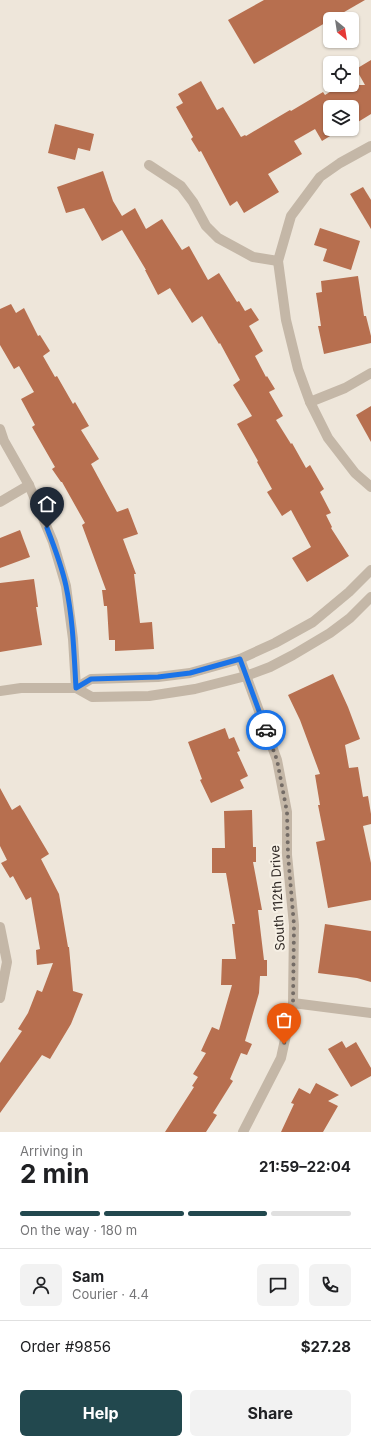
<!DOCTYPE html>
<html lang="en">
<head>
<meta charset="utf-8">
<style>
  :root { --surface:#fff; --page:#f2f2f2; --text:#202124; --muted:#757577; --line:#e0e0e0; --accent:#22484e }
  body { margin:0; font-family:Inter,sans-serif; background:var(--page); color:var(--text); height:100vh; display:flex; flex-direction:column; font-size:15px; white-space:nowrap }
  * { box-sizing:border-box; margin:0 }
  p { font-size:13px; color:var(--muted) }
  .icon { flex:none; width:22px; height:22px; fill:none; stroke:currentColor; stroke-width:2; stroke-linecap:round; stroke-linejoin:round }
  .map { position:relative; height:1132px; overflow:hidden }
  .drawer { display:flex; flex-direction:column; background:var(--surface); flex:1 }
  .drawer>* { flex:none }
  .needle { width:26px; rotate:150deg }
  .controls { position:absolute; left:323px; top:12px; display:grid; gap:8px }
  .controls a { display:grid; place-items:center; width:36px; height:36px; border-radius:6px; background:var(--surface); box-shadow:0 1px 3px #0004; font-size:20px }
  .pin { position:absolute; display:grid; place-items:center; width:34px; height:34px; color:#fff; margin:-41px -17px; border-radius:50% 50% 50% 0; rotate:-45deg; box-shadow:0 0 4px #0007 }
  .pin .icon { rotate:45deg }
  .courier { position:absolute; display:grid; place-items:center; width:40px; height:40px; margin:-20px; border:3px solid #1a73e8; border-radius:50%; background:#fff; color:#222; box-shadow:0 1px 5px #0007 }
  .summary em { font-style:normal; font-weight:700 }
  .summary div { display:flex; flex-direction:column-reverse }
  .summary { display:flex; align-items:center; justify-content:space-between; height:68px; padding:0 20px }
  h1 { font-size:26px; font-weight:700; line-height:30px }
  .bar { display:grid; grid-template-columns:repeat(4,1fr); gap:6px 4px; align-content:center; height:48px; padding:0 20px }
  .bar i { height:5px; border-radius:3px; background:var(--line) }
  .bar .active { background:var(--accent) }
  .bar p { grid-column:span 4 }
  .line { display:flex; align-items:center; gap:10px; padding:0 20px; border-top:1px solid var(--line) }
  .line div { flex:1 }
  .round { display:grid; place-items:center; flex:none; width:42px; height:42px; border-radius:6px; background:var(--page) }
  .action { display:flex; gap:8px; margin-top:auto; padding:8px 20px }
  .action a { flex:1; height:46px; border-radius:6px; background:var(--accent); color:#fff; font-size:16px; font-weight:700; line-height:46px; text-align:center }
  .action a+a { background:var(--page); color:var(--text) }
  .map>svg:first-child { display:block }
  .building { fill:#b76f4f }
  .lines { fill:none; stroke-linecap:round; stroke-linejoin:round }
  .minor { stroke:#c4b7a7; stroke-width:10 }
  .tertiary { stroke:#c4b7a7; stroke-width:10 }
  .done { stroke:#746c66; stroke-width:4; stroke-dasharray:0 7.2 }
  .route { stroke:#1a73e8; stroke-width:5 }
  .labels { text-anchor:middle; stroke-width:4; stroke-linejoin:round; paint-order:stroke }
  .street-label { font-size:13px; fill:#322b27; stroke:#f6f0e5 }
</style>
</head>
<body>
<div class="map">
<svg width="371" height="1132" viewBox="0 0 371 1132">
  <rect width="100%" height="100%" fill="#eee6da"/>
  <!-- building -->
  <g class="building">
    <polygon points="264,0 365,0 254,64 228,20"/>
    <polygon points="371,60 371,114 358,122 354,114 352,115 352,107 330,107 330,129 333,129 335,133 322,141 315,129 294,141 302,154 268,174 279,192 244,213 237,201 230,206 201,151 199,152 191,139 193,137 176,107 183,103 178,94 201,81 217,110 223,107 241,137 245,135 246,136 290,110 291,111 323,92 325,95 341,85 365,85 356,69"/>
    <polygon points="55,124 94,134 90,151 78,148 75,160 48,153"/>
    <polygon points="103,171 113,201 122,216 135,208 146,229 162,219 182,250 189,246 208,280 219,273 237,302 239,301 245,311 251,308 259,320 249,326 263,351 255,356 266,377 267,376 275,389 269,392 283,416 276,420 291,444 292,443 306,468 310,465 324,489 320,492 331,513 326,515 332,527 331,528 349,556 307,582 292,558 311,547 291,510 282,516 267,492 272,489 257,462 258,461 237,424 252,416 233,385 240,380 220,343 219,344 202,316 192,323 170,288 158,295 145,270 146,270 122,230 102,241 84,208 66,213 57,187"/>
    <polygon points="363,187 371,200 371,229 350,194"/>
    <polygon points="320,228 360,241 351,270 323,261 327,249 314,245"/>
    <polygon points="358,276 364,316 366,316 371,336 371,343 324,354 318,326 321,326 316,293 322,292 321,281"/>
    <polygon points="11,304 16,313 24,308 38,336 40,335 50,351 43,356 55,377 57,376 73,404 75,402 89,426 81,430 99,459 91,464 117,512 128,508 138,534 123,539 136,574 134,574 140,623 152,622 154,649 115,651 115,640 109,640 107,606 104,606 102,590 106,590 82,525 85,523 62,482 61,482 52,469 55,467 32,427 35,425 21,399 34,392 19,366 14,369 0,345 0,309"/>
    <polygon points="371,406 371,442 356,415"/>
    <polygon points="20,530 30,557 0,568 0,538"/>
    <polygon points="34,579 38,607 36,607 42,645 0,652 0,583"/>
    <polygon points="333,674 348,707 360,739 345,745 349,768 358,767 363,797 368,796 371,814 371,824 363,826 371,863 371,900 328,908 316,842 325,840 318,805 320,805 315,775 320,774 300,720 288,695"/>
    <polygon points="225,728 229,739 234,737 240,751 237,752 248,776 240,780 244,788 211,803 200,780 202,779 188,742"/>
    <polygon points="0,788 12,810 20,805 49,854 41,859 59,894 68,947 69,947 73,991 83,994 71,1024 50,1059 42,1055 0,1113 0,1063 22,1031 18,1029 28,1013 37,990 42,992 53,963 37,965 36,950 40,949 31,897 26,900 13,876 10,878 1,863 7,860 0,846"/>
    <polygon points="252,810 253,847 256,847 256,862 253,862 262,910 258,910 264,960 267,960 267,976 260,976 259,993 245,1041 252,1044 247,1055 241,1053 230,1079 233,1081 213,1113 217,1115 206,1132 165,1132 194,1087 192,1086 198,1077 193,1074 206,1053 201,1051 212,1027 219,1030 232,985 221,985 222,959 236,959 232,924 235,924 226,873 212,873 212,848 225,848 224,811"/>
    <polygon points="325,924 371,931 371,982 357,978 318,973"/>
    <polygon points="342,1041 346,1048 356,1042 371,1068 371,1076 351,1087 328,1049"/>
    <polygon points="316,1083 339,1095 328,1101 338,1106 323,1132 281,1132 294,1104 291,1103 299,1088 310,1094"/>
  </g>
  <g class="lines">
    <!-- minor -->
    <g class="minor">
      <polyline points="371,146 340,163 320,177 291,216 278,261 286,320 298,369 310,402 328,438 355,473 371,487"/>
      <polyline points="149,165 181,186 193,202 206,226 218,238 253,257 278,261"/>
      <polyline points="310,402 345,388 371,373"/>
      <polyline points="0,429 4,441 29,485 53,542 66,586 73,639 76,688"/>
      <polyline points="0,502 29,485"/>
      <polyline points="240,659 277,760 287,812 287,855 294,925 293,1003 281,1058 243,1132"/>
      <polyline points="0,927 7,962 0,998"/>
      <polyline points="293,1003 371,1013"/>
    </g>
    <!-- tertiary -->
    <g class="tertiary">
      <polyline points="76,688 92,697 149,696 195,689 246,676 270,667 293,655 330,633 350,618 371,597"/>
      <polyline points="0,691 21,688 76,688 91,679 158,677 190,673 240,659 275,643 313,622 349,592 371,570"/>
    </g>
  </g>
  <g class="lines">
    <!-- done -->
    <polyline class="done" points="266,730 277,760 287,812 288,855 294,925 293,1003 284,1044"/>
    <!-- route -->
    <path class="route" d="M47 528C54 546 62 567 66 586 73 619 74 654 76 688L91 679 158 677 190 673 240 659 266 730"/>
  </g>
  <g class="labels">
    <!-- street labels -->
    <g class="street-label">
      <text transform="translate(277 898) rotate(-93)" y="5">South 112th Drive</text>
    </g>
  </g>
</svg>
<div class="controls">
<a><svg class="needle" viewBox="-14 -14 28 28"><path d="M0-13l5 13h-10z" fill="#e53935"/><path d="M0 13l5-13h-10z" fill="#757577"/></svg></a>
<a><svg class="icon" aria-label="locate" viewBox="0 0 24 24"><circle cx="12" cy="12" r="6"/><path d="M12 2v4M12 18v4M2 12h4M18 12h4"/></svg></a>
<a><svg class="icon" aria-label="layers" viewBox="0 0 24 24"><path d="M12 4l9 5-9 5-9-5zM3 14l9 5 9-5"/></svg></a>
</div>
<div class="pin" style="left:284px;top:1044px;background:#ea580c"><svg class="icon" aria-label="bag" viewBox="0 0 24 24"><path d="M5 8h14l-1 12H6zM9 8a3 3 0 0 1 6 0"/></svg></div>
<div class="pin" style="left:47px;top:528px;background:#1f2937"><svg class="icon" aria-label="home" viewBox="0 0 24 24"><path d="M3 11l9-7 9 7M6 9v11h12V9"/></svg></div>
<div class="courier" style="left:266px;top:730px"><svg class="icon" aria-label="car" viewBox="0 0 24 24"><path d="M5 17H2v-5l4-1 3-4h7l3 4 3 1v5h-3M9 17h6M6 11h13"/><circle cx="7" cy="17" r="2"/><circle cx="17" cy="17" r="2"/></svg></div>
</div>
<section class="drawer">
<div class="summary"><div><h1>2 min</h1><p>Arriving in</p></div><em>21:59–22:04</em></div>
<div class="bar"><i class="active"></i><i class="active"></i><i class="active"></i><i></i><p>On the way · 180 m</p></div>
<div class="line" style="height:72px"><a class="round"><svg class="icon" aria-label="person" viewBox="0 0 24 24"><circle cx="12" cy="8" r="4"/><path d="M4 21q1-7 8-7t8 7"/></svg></a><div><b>Sam</b><p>Courier · 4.4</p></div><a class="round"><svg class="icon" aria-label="chat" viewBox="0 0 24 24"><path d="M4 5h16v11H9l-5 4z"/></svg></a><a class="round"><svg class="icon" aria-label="phone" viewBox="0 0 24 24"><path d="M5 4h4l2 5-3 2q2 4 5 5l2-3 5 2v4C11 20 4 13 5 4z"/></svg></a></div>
<div class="line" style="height:52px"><div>Order #9856</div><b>$27.28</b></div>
<div class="action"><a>Help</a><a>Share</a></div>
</section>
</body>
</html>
